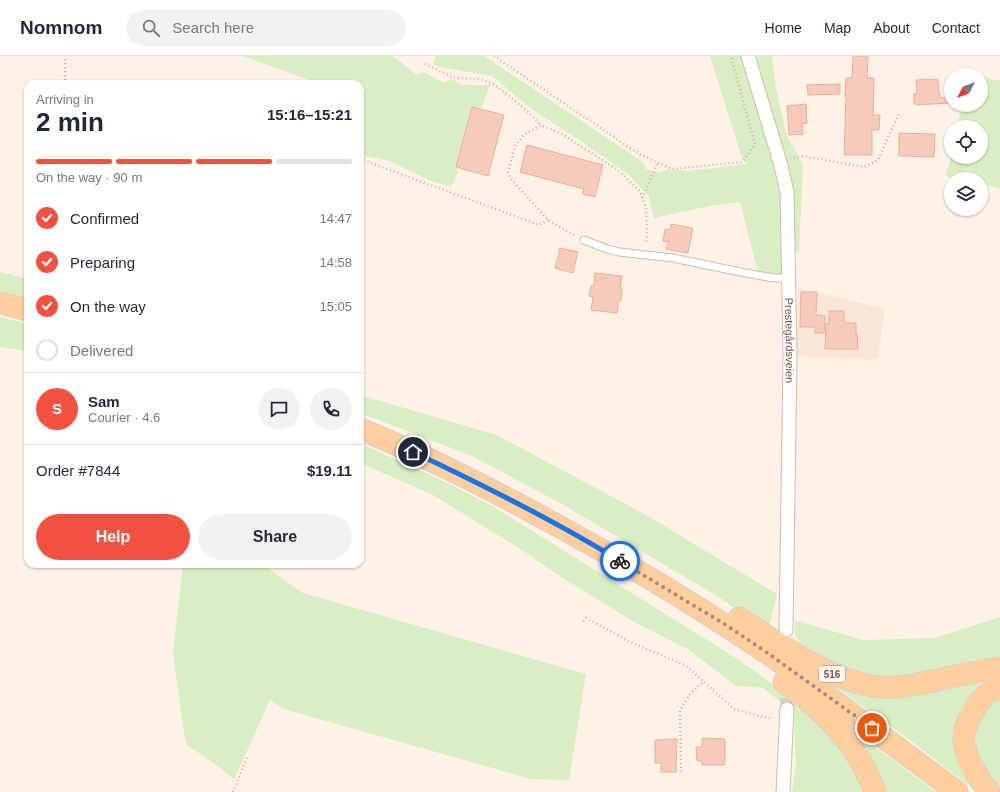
<!DOCTYPE html>
<html lang="en">
<head>
<meta charset="utf-8">
<style>
  :root { --surface:#fff; --page:#f2f2f3; --text:#1f2937; --muted:#747a83; --line:#e0e1e3; --accent:#f45240 }
  body { margin:0; font-family:Helvetica,sans-serif; background:var(--page); color:var(--text); height:100vh; display:flex; flex-direction:column; font-size:15px; white-space:nowrap }
  * { box-sizing:border-box; margin:0 }
  p { font-size:13px; color:var(--muted) }
  .icon { flex:none; width:22px; height:22px; fill:none; stroke:currentColor; stroke-width:2; stroke-linecap:round; stroke-linejoin:round }
  .map { position:relative; flex:1; overflow:hidden }
  .details { position:absolute; left:24px; top:24px; width:340px; height:488px; display:flex; flex-direction:column; background:var(--surface); border-radius:12px; box-shadow:0 1px 3px #0004 }
  .details>* { flex:none }
  .needle { width:26px; rotate:229deg }
  .fabs { position:absolute; left:944px; top:12px; display:grid; gap:8px }
  .fabs a { display:grid; place-items:center; width:44px; height:44px; border-radius:50%; background:var(--surface); box-shadow:0 1px 3px #0004; font-size:20px }
  .pin { position:absolute; display:grid; place-items:center; width:34px; height:34px; color:#fff; margin:-17px; border:2px solid #fff; border-radius:50%; box-shadow:0 1px 4px #0007 }
  .courier { position:absolute; display:grid; place-items:center; width:40px; height:40px; margin:-20px; border:3px solid #1a73e8; border-radius:50%; background:#fff; color:#222; box-shadow:0 1px 5px #0007 }
  .summary em { font-style:normal; font-weight:700 }
  .summary div { display:flex; flex-direction:column-reverse }
  .summary { display:flex; align-items:center; justify-content:space-between; height:68px; padding:0 12px }
  h1 { font-size:26px; font-weight:700; line-height:30px }
  .bar { display:grid; grid-template-columns:repeat(4,1fr); gap:6px 4px; align-content:center; height:48px; padding:0 12px }
  .bar i { height:5px; border-radius:3px; background:var(--line) }
  .bar .on { background:var(--accent) }
  .bar p { grid-column:span 4 }
  .line { display:flex; align-items:center; gap:10px; padding:0 12px; border-top:1px solid var(--line) }
  .line div { flex:1 }
  .round { display:grid; place-items:center; flex:none; width:42px; height:42px; border-radius:21px; background:var(--page) }
  ol { padding:0 12px; list-style:none }
  li { display:flex; align-items:center; gap:12px; height:44px }
  li p { margin-inline-start:auto }
  li .icon { padding:4px; border-radius:50%; background:var(--accent); color:#fff; stroke-width:4 }
  li:last-child { color:var(--muted) }
  li i { width:22px; height:22px; border:2px solid var(--line); border-radius:50% }
  .primary-button { display:flex; gap:8px; margin-top:auto; padding:8px 12px }
  .primary-button a { flex:1; height:46px; border-radius:24px; background:var(--accent); color:#fff; font-size:16px; font-weight:700; line-height:46px; text-align:center }
  .primary-button a+a { background:var(--page); color:var(--text) }
  header { display:flex; align-items:center; gap:24px; box-sizing:border-box; height:56px; padding:0 20px; background:var(--surface); border-bottom:1px solid var(--line) }
  header strong { font-size:19px }
  nav { display:flex; gap:22px; margin-inline-start:auto; font-size:14px }
  .search { width:280px; height:36px; background:var(--page); display:flex; align-items:center; gap:10px; box-sizing:border-box; padding:0 14px; border-radius:22px; color:var(--muted); font-size:15px }
  .map>svg:first-child { display:block }
  .residential { fill:#f9e6d7 }
  .green { fill:#daeec3 }
  .building { fill:#f7cbbb; stroke:#ebaf9a }
  .lines { fill:none; stroke-linecap:round; stroke-linejoin:round }
  .minor-tunnel { stroke:#ddcabf; stroke-width:13; stroke-dasharray:13 6; stroke-linecap:butt }
  .service-casing { stroke:#d4baad; stroke-width:9 }
  .minor-casing { stroke:#d4baad; stroke-width:15 }
  .primary-casing { stroke:#dacfcc; stroke-width:23 }
  .path { stroke:#dcae9e; stroke-width:2.5; stroke-dasharray:1 3; stroke-linecap:butt }
  .service { stroke:#fff; stroke-width:7 }
  .minor { stroke:#fff; stroke-width:13 }
  .primary { stroke:#ffce9d; stroke-width:21 }
  .done { stroke:#a98b80; stroke-width:4; stroke-dasharray:0 7.2 }
  .route { stroke:#1a73e8; stroke-width:5 }
  .labels { text-anchor:middle; stroke-width:3.5; stroke-linejoin:round; paint-order:stroke }
  .shield { fill:#fff7ef; stroke:#a3857a; stroke-width:1 }
  .shield-label { font-size:10px; font-weight:bold; fill:#7b5448 }
  .street-label { font-size:11px; fill:#7b5448; stroke:#fff7ef }
</style>
</head>
<body>
<header>
<strong>Nomnom</strong>
<div class="search"><svg class="icon" aria-label="search" viewBox="0 0 24 24"><circle cx="10" cy="10" r="6"/><path d="M15 15l6 6"/></svg>Search here</div>
<nav><a>Home</a><a>Map</a><a>About</a><a>Contact</a></nav>
</header>
<div class="map">
<svg width="1000" height="736" viewBox="0 0 1000 736">
  <rect width="100%" height="100%" fill="#fef2e7"/>
  <!-- residential -->
  <polygon class="residential" points="798,232 885,253 878,302 871,304 797,300"/>
  <!-- green -->
  <g class="green">
    <polygon points="243,0 393,0 417,19 424,16 444,27 451,23 463,29 490,29 481,53 472,51 456,111 459,115 451,131 431,125 390,105 360,99 360,28 320,28"/>
    <polygon points="436,0 484,0 643,106 646,113 659,117 668,113 686,115 746,108 741,99 710,0 772,0 776,32 786,78 803,109 799,196 782,200 782,219 758,216 740,146 710,150 654,162 649,140 628,118 578,83 533,54 492,20 440,11 433,8"/>
    <polygon points="981,20 1000,25 1000,132 981,128 981,123 961,123 946,120 951,99 951,101 981,101 981,71 957,71 962,49 981,49"/>
    <polygon points="0,216 28,223 28,243 0,235"/>
    <polygon points="0,261 28,268 28,308 25,295 0,291"/>
    <polygon points="360,339 497,379 648,460 777,538 770,568 755,566 714,538 560,447 472,400 360,357"/>
    <polygon points="360,387 450,428 494,451 736,602 791,641 817,663 852,708 864,736 792,736 796,710 794,656 763,632 736,630 689,594 636,567 561,521 525,496 433,439 360,407"/>
    <polygon points="183,508 262,508 303,537 586,618 569,724 531,723 284,653 270,644 234,724 222,713 187,689 183,672 173,596"/>
    <polygon points="1000,561 1000,602 916,621 891,622 854,618 818,603 800,588 795,578 795,564 863,584 935,582"/>
    <polygon points="999,623 971,642 974,727 972,732 903,679 831,628 944,629"/>
    <path d="M1000 641V736C981 718 974 701 976 675 977 670 978 662 981 657 985 652 994 645 1000 641Z"/>
    <polygon points="849,671 936,736 882,736 847,674"/>
  </g>
  <!-- building -->
  <g class="building">
    <polygon points="853,0 868,0 867,22 874,22 873,59 880,59 879,74 872,74 872,99 844,99 846,42 845,42 846,22 852,22"/>
    <polygon points="937,23 938,24 939,38 940,37 940,42 949,42 949,47 917,49 917,48 914,48 914,38 917,38 916,24"/>
    <polygon points="840,28 840,38 808,39 807,29"/>
    <polygon points="806,48 807,67 802,68 803,78 789,79 787,50"/>
    <polygon points="472,51 504,59 488,120 456,111"/>
    <polygon points="899,77 935,78 934,101 899,100"/>
    <polygon points="527,89 603,109 595,141 583,138 584,133 520,116"/>
    <polygon points="671,168 693,172 688,197 666,193 668,186 663,185 665,173 670,174"/>
    <polygon points="560,192 578,196 573,217 555,212"/>
    <polygon points="595,217 622,220 620,233 622,233 621,245 619,245 617,257 591,254 593,241 589,240 591,230 594,229"/>
    <polygon points="801,236 817,236 816,259 825,260 824,277 815,277 815,271 800,271"/>
    <polygon points="829,255 844,255 844,267 856,267 856,278 857,278 858,293 825,293 826,267 829,268"/>
    <polygon points="702,682 725,683 725,709 702,709 702,705 697,705 696,691 702,691"/>
    <polygon points="677,683 676,716 661,716 661,707 655,707 655,684"/>
  </g>
  <g class="lines">
    <!-- minor-tunnel -->
    <polyline class="minor-tunnel" points="786,623 787,653"/>
    <defs>
      <polyline id="service" points="584,184 607,193 619,196 673,202 745,217 774,222 789,222"/>
      <g id="minor">
        <path id="s1" d="M748 0 780 106 787 136 790 301 786 574"/>
        <polyline points="783,736 787,653"/>
      </g>
      <g id="primary">
        <polyline points="0,247 28,254"/>
        <path d="M360 373C417 396 471 423 525 452 608 496 689 544 767 597 831 642 894 689 957 736"/>
        <path d="M739 562C784 590 842 636 898 631 933 627 966 616 1000 612"/>
        <path d="M784 626C823 654 859 689 875 736"/>
        <path d="M989 736C977 721 967 705 964 686 962 671 976 648 986 639 990 635 996 633 1000 631"/>
      </g>
    </defs>
    <!-- service casing -->
    <use href="#service" class="service-casing"/>
    <!-- minor casing -->
    <use href="#minor" class="minor-casing"/>
    <!-- primary casing -->
    <use href="#primary" class="primary-casing"/>
    <!-- path -->
    <g class="path">
      <polyline points="494,0 639,98 672,113 742,106 755,89 731,0"/>
      <polyline points="425,8 455,22 480,23 495,29 527,55 541,69"/>
      <polyline points="65,28 65,0"/>
      <polyline points="794,102 803,100 864,111 878,104 899,57"/>
      <polyline points="360,103 539,169 548,164"/>
      <polyline points="642,142 658,106"/>
      <polyline points="574,179 548,164 511,123 508,117 515,90 525,78 541,69 560,77 618,114 640,135 646,152 647,177 646,187"/>
      <polyline points="583,565 586,562 632,587 685,609 734,653 763,661 772,662"/>
      <polyline points="681,716 680,654 691,637 703,626"/>
      <polyline points="233,736 248,699"/>
    </g>
    <!-- service -->
    <use href="#service" class="service"/>
    <!-- minor -->
    <use href="#minor" class="minor"/>
    <!-- primary -->
    <use href="#primary" class="primary"/>
  </g>
  <g class="lines">
    <!-- done -->
    <polyline class="done" points="620,505 726,569 766,596 872,672"/>
    <!-- route -->
    <path class="route" d="M413 396C483 429 554 464 620 505"/>
  </g>
  <g class="labels">
    <!-- shield labels -->
    <rect class="shield" x="819" y="610" width="26" height="16" rx="3"/>
    <g class="shield-label">
      <text x="832" y="622">516</text>
    </g>
    <!-- street labels -->
    <g class="street-label">
      <text dy="4" stroke="none"><textPath href="#s1" startOffset="290">Prestegårdsveien</textPath></text>
    </g>
  </g>
</svg>
<div class="fabs">
<a><svg class="needle" viewBox="-14 -14 28 28"><path d="M0-13l5 13h-10z" fill="#e53935"/><path d="M0 13l5-13h-10z" fill="#747a83"/></svg></a>
<a><svg class="icon" aria-label="locate" viewBox="0 0 24 24"><circle cx="12" cy="12" r="6"/><path d="M12 2v4M12 18v4M2 12h4M18 12h4"/></svg></a>
<a><svg class="icon" aria-label="layers" viewBox="0 0 24 24"><path d="M12 4l9 5-9 5-9-5zM3 14l9 5 9-5"/></svg></a>
</div>
<div class="pin" style="left:872px;top:672px;background:#ea580c"><svg class="icon" aria-label="bag" viewBox="0 0 24 24"><path d="M5 8h14l-1 12H6zM9 8a3 3 0 0 1 6 0"/></svg></div>
<div class="pin" style="left:413px;top:396px;background:#1f2937"><svg class="icon" aria-label="home" viewBox="0 0 24 24"><path d="M3 11l9-7 9 7M6 9v11h12V9"/></svg></div>
<div class="courier" style="left:620px;top:505px"><svg class="icon" aria-label="bike" viewBox="0 0 24 24"><circle cx="6" cy="16" r="4"/><circle cx="18" cy="16" r="4"/><path d="M6 16l4-8h5l3 8M10 8l3 8H6M13 5h3"/></svg></div>
<section class="details">
<div class="summary"><div><h1>2 min</h1><p>Arriving in</p></div><em>15:16–15:21</em></div>
<div class="bar"><i class="on"></i><i class="on"></i><i class="on"></i><i></i><p>On the way · 90 m</p></div>
<ol>
<li><svg class="icon" aria-label="check" viewBox="0 0 24 24"><path d="M5 12l5 5 9-10"/></svg>Confirmed<p>14:47</p></li>
<li><svg class="icon" aria-label="check" viewBox="0 0 24 24"><path d="M5 12l5 5 9-10"/></svg>Preparing<p>14:58</p></li>
<li><svg class="icon" aria-label="check" viewBox="0 0 24 24"><path d="M5 12l5 5 9-10"/></svg>On the way<p>15:05</p></li>
<li><i></i>Delivered</li>
</ol>
<div class="line" style="height:72px"><b class="round" style="background:var(--accent);color:#fff">S</b><div><b>Sam</b><p>Courier · 4.6</p></div><a class="round"><svg class="icon" aria-label="chat" viewBox="0 0 24 24"><path d="M4 5h16v11H9l-5 4z"/></svg></a><a class="round"><svg class="icon" aria-label="phone" viewBox="0 0 24 24"><path d="M5 4h4l2 5-3 2q2 4 5 5l2-3 5 2v4C11 20 4 13 5 4z"/></svg></a></div>
<div class="line" style="height:52px"><div>Order #7844</div><b>$19.11</b></div>
<div class="primary-button"><a>Help</a><a>Share</a></div>
</section>
</div>
</body>
</html>
